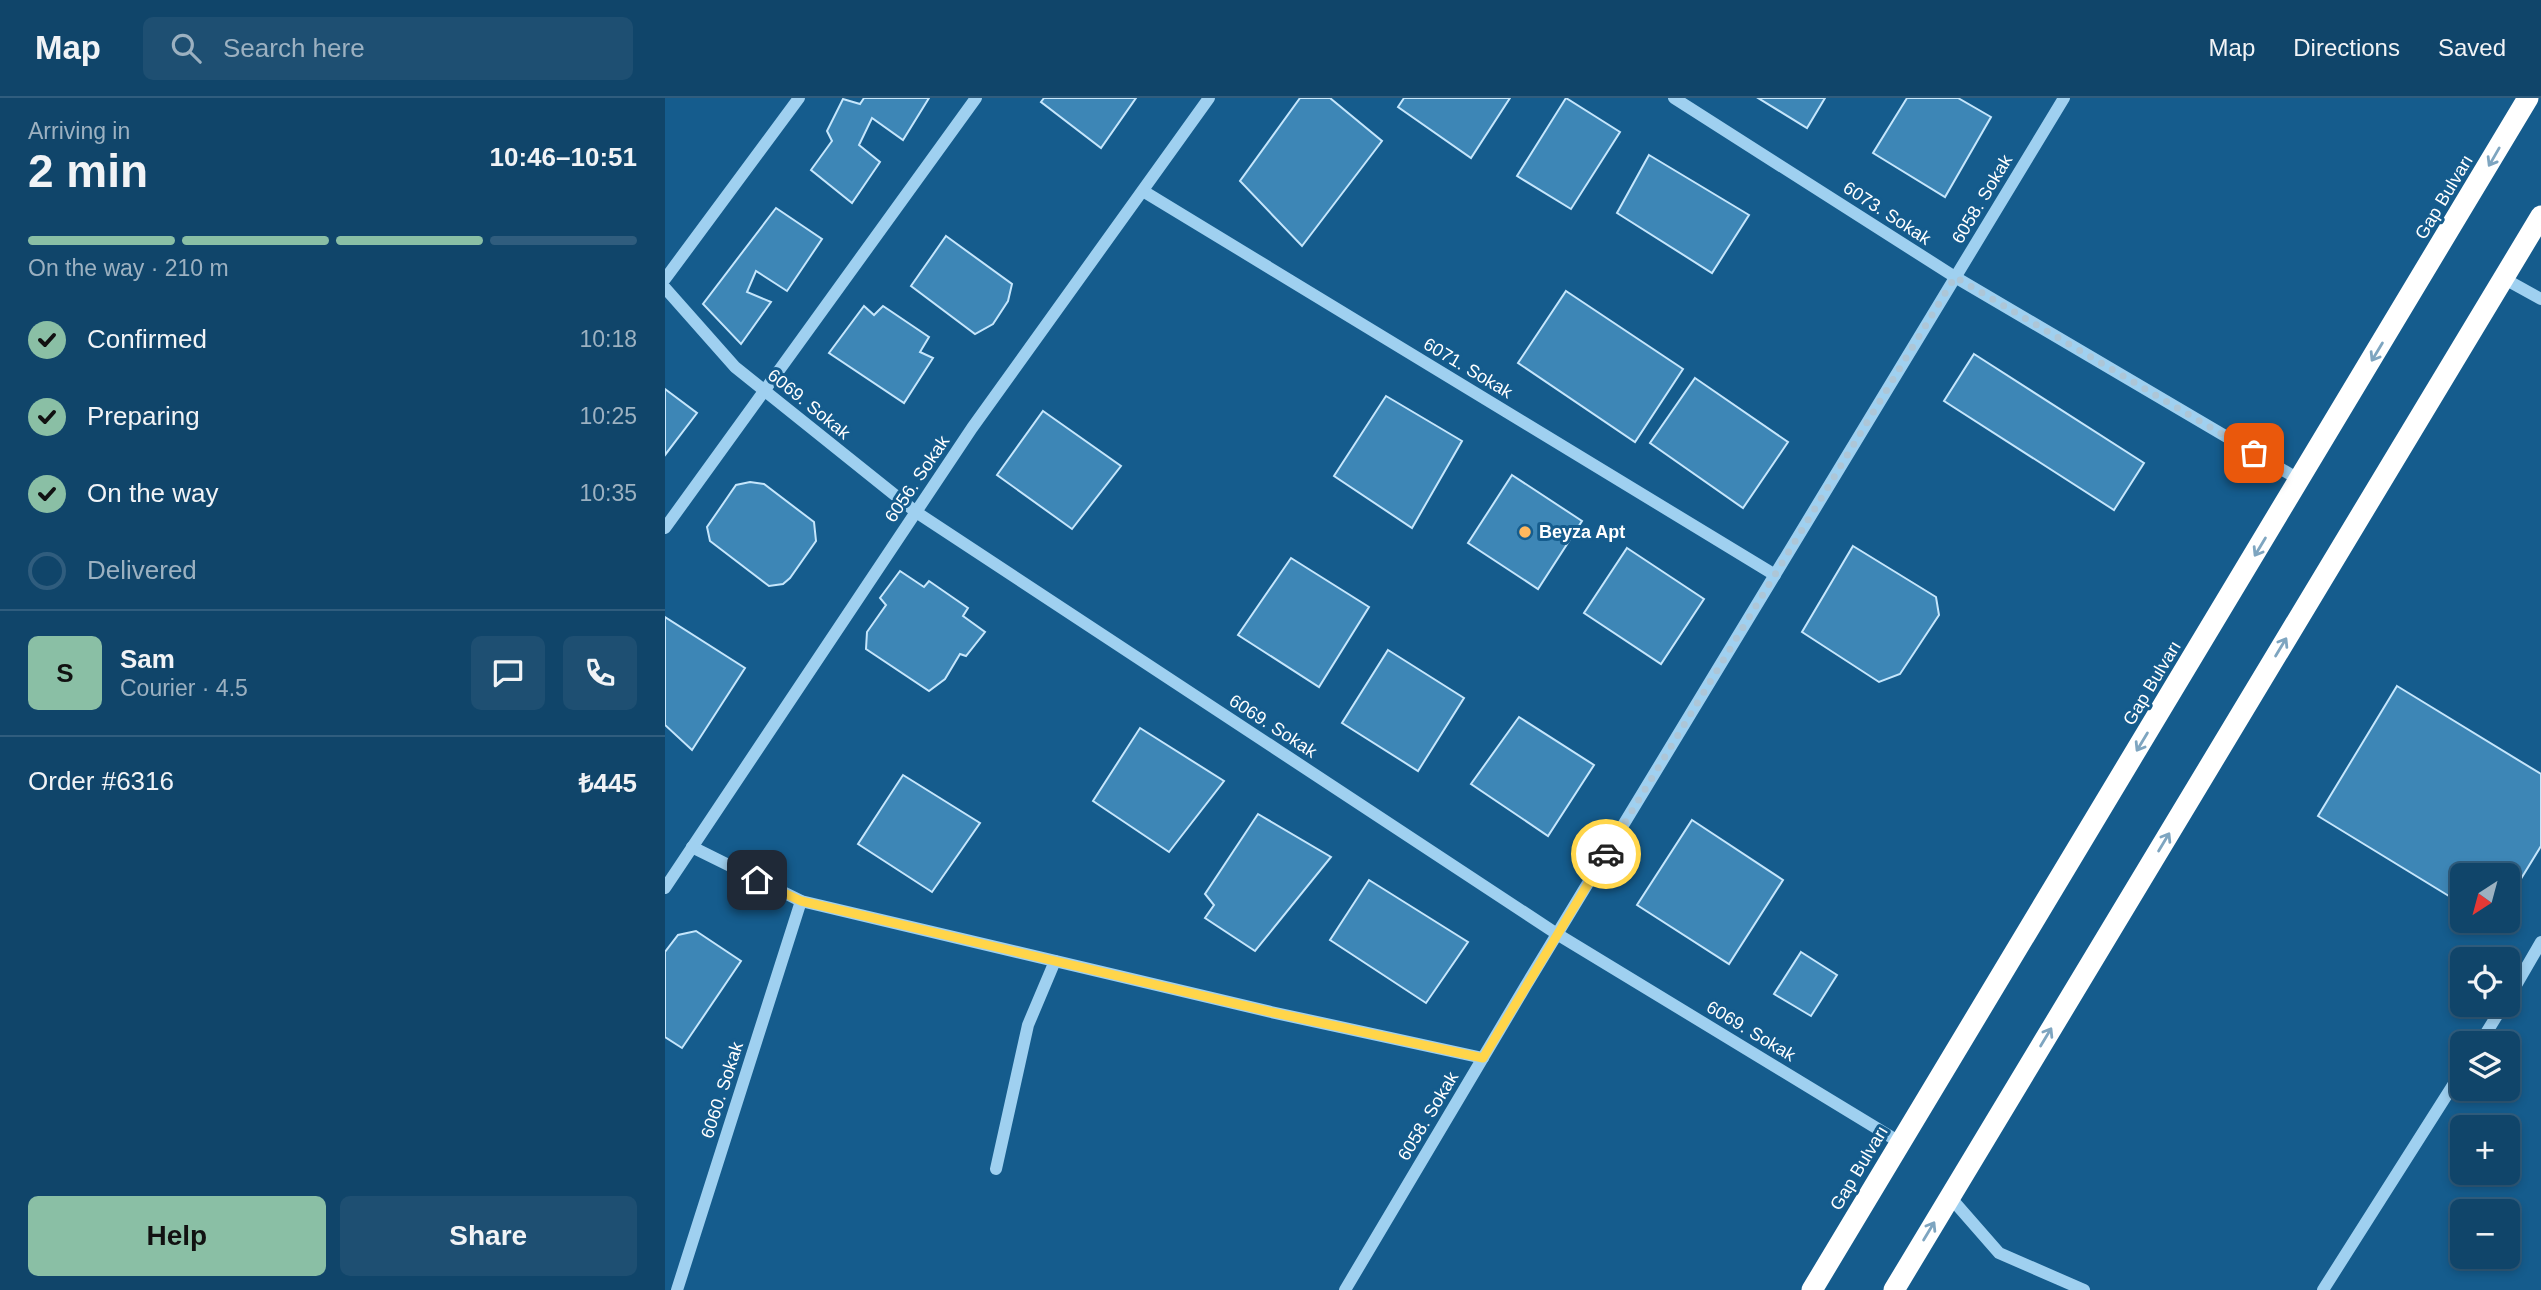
<!DOCTYPE html>
<html lang="en">
<head>
<meta charset="utf-8">
<style>
  :root { --surface:#10456a; --page:#1e4f72; --text:#f1f3f6; --muted:#9cb1c1; --line:#305d7e; --accent:#8abfa5 }
  body { margin:0; font-family:Helvetica,sans-serif; background:var(--page); color:var(--text); height:100vh; display:flex; flex-direction:column; font-size:26px; white-space:nowrap }
  * { box-sizing:border-box; margin:0 }
  p { font-size:23px; color:var(--muted) }
  .icon { flex:none; width:38px; height:38px; fill:none; stroke:currentColor; stroke-width:2; stroke-linecap:round; stroke-linejoin:round }
  .map { position:relative; flex:1; overflow:hidden }
  .panel { display:flex; flex-direction:column; background:var(--surface); width:665px }
  .panel>* { flex:none }
  .needle { width:46px; rotate:216deg }
  .tools { position:absolute; left:1785px; top:765px; display:grid; gap:14px }
  .tools a { display:grid; place-items:center; width:70px; height:70px; border-radius:10px; background:var(--surface); box-shadow:0 4px 10px #0003,0 0 0 2px var(--line); font-size:35px }
  .pin { position:absolute; display:grid; place-items:center; width:60px; height:60px; color:#fff; margin:-30px; border-radius:14px; box-shadow:0 4px 10px #0006 }
  .courier { position:absolute; display:grid; place-items:center; width:70px; height:70px; margin:-35px; border:5px solid #ffd54a; border-radius:50%; background:#fff; color:#222; box-shadow:0 2px 9px #0007 }
  .headline em { font-style:normal; font-weight:800 }
  .headline div { display:flex; flex-direction:column-reverse }
  .headline { display:flex; align-items:center; justify-content:space-between; height:119px; padding:0 28px }
  h1 { font-size:46px; font-weight:800; line-height:52px }
  .bar { display:grid; grid-template-columns:repeat(4,1fr); gap:10px 7px; align-content:center; height:84px; padding:0 28px }
  .bar i { height:9px; border-radius:5px; background:var(--line) }
  .bar .on { background:var(--accent) }
  .bar p { grid-column:span 4 }
  .line { display:flex; align-items:center; gap:18px; padding:0 28px; border-top:2px solid var(--line) }
  .line div { flex:1 }
  .round { display:grid; place-items:center; flex:none; width:74px; height:74px; border-radius:10px; background:var(--page) }
  ol { padding:0 28px; list-style:none }
  li { display:flex; align-items:center; gap:21px; height:77px }
  li p { margin-inline-start:auto }
  li .icon { padding:7px; border-radius:50%; background:var(--accent); color:#111; stroke-width:4 }
  li:last-child { color:var(--muted) }
  li i { width:38px; height:38px; border:4px solid var(--line); border-radius:50% }
  .primary-button { display:flex; gap:14px; margin-top:auto; padding:14px 28px }
  .primary-button a { flex:1; height:80px; border-radius:10px; background:var(--accent); color:#111; font-size:28px; font-weight:800; line-height:80px; text-align:center }
  .primary-button a+a { background:var(--page); color:var(--text) }
  header { display:flex; align-items:center; gap:42px; box-sizing:border-box; height:98px; padding:0 35px; background:var(--surface); border-bottom:2px solid var(--line) }
  header strong { font-size:33px }
  nav { display:flex; gap:38px; margin-inline-start:auto; font-size:24px }
  .search { width:490px; height:63px; background:var(--page); display:flex; align-items:center; gap:18px; box-sizing:border-box; padding:0 24px; border-radius:10px; color:var(--muted); font-size:26px }
  main { display:flex; flex:1; min-height:0 }
  .map>svg:first-child { display:block }
  .building { fill:#3d86b6; stroke:#c5e6fc; stroke-width:2 }
  .lines { fill:none; stroke-linecap:round; stroke-linejoin:round }
  .minor { stroke:#9fd0f0; stroke-width:12 }
  .highway { stroke:#fff; stroke-width:21 }
  .oneway { stroke:#7ea5c0 }
  .done { stroke:#adc6d7; stroke-width:7; stroke-dasharray:0 12.6 }
  .route { stroke:#ffd54a; stroke-width:9 }
  .poi-dot { fill:#ffb85e; stroke:#155c8d; stroke-width:2.5 }
  .labels { text-anchor:middle; stroke-width:6; stroke-linejoin:round; paint-order:stroke }
  .street-label { font-size:18px; fill:#fff; stroke:#155c8d }
  .poi-label { font-size:18px; font-weight:bold; fill:#fff; stroke:#155c8d; text-anchor:start }
</style>
</head>
<body>
<header>
<strong>Map</strong>
<div class="search"><svg class="icon" aria-label="search" viewBox="0 0 24 24"><circle cx="10" cy="10" r="6"/><path d="M15 15l6 6"/></svg>Search here</div>
<nav><a>Map</a><a>Directions</a><a>Saved</a></nav>
</header>
<main>
<section class="panel">
<div class="headline"><div><h1>2 min</h1><p>Arriving in</p></div><em>10:46–10:51</em></div>
<div class="bar"><i class="on"></i><i class="on"></i><i class="on"></i><i></i><p>On the way · 210 m</p></div>
<ol>
<li><svg class="icon" aria-label="check" viewBox="0 0 24 24"><path d="M5 12l5 5 9-10"/></svg>Confirmed<p>10:18</p></li>
<li><svg class="icon" aria-label="check" viewBox="0 0 24 24"><path d="M5 12l5 5 9-10"/></svg>Preparing<p>10:25</p></li>
<li><svg class="icon" aria-label="check" viewBox="0 0 24 24"><path d="M5 12l5 5 9-10"/></svg>On the way<p>10:35</p></li>
<li><i></i>Delivered</li>
</ol>
<div class="line" style="height:126px"><b class="round" style="background:var(--accent);color:#111">S</b><div><b>Sam</b><p>Courier · 4.5</p></div><a class="round"><svg class="icon" aria-label="chat" viewBox="0 0 24 24"><path d="M4 5h16v11H9l-5 4z"/></svg></a><a class="round"><svg class="icon" aria-label="phone" viewBox="0 0 24 24"><path d="M5 4h4l2 5-3 2q2 4 5 5l2-3 5 2v4C11 20 4 13 5 4z"/></svg></a></div>
<div class="line" style="height:91px"><div>Order #6316</div><b>₺445</b></div>
<div class="primary-button"><a>Help</a><a>Share</a></div>
</section>
<div class="map">
<svg width="1876" height="1192" viewBox="0 0 1876 1192">
  <rect width="100%" height="100%" fill="#155c8d"/>
  <!-- building -->
  <g class="building">
    <polygon points="199,0 264,0 238,42 207,20 194,47 215,64 187,105 146,72 167,43 162,33 178,1 195,6"/>
    <polygon points="379,0 471,0 436,50 376,4"/>
    <polygon points="635,0 665,0 717,43 637,148 575,83"/>
    <polygon points="739,0 845,0 806,60 733,9"/>
    <polygon points="901,0 955,34 906,111 852,78"/>
    <polygon points="1093,0 1160,0 1142,30"/>
    <polygon points="1242,0 1293,0 1326,19 1280,99 1208,55"/>
    <polygon points="984,57 1084,117 1047,175 952,115"/>
    <polygon points="111,110 157,141 122,193 91,173 82,194 106,204 76,246 38,206"/>
    <polygon points="281,138 347,186 343,203 328,226 310,236 246,188"/>
    <polygon points="901,193 1018,271 970,344 853,265"/>
    <polygon points="199,208 209,217 218,208 264,239 255,254 268,260 239,305 164,255"/>
    <polygon points="1309,256 1479,365 1449,412 1279,303"/>
    <polygon points="1030,280 1123,344 1078,410 985,345"/>
    <polygon points="0,291 32,315 0,357"/>
    <polygon points="721,298 797,343 747,430 669,378"/>
    <polygon points="378,313 456,368 407,431 332,377"/>
    <polygon points="847,377 917,423 873,491 803,445"/>
    <polygon points="85,384 99,386 149,424 151,443 125,480 118,486 104,488 45,443 42,429 71,387"/>
    <polygon points="1188,448 1271,499 1274,517 1235,576 1214,584 1137,534"/>
    <polygon points="962,450 1039,501 996,566 919,515"/>
    <polygon points="626,460 704,509 654,589 573,537"/>
    <polygon points="235,473 259,489 264,483 303,510 298,518 320,534 301,558 295,556 280,581 264,593 201,551 202,534 221,507 215,500"/>
    <polygon points="0,519 80,570 27,652 0,627"/>
    <polygon points="723,552 799,600 753,673 677,625"/>
    <polygon points="1732,588 1876,676 1876,748 1843,802 1843,777 1797,777 1797,806 1653,718"/>
    <polygon points="854,619 929,667 883,738 806,686"/>
    <polygon points="475,630 559,683 504,754 428,703"/>
    <polygon points="238,677 315,725 267,794 193,746"/>
    <polygon points="593,716 666,759 590,853 540,820 549,807 540,796"/>
    <polygon points="1027,722 1118,782 1064,866 972,807"/>
    <polygon points="704,782 803,844 761,905 665,842"/>
    <polygon points="31,833 76,863 17,950 0,939 0,854 13,837"/>
    <polygon points="1136,854 1172,877 1146,918 1109,896"/>
  </g>
  <g class="lines">
    <!-- minor -->
    <g class="minor">
      <polyline points="1009,0 1290,179 1635,382"/>
      <polyline points="478,93 1110,477"/>
      <polyline points="1838,180 1876,201"/>
      <polyline points="0,181 134,0"/>
      <polyline points="0,190 70,269 251,414 892,836 1236,1045"/>
      <polyline points="0,430 311,0"/>
      <polyline points="27,749 136,803 606,914 818,960"/>
      <polyline points="0,790 307,330 544,0"/>
      <polyline points="1843,901 1876,844"/>
      <polyline points="1815,945 1839,906"/>
      <polyline points="331,1071 363,927 390,863"/>
      <polyline points="1285,1099 1334,1155 1419,1192"/>
      <polyline points="12,1192 136,803"/>
      <polyline points="680,1192 860,889 1399,0"/>
      <polyline points="1658,1192 1797,973"/>
    </g>
    <!-- highway -->
    <g class="highway">
      <polyline points="1147,1192 1863,0"/>
      <polyline points="1229,1192 1876,118"/>
    </g>
  </g>
  <!-- one-way arrows -->
  <defs><path id="oneway-shaft" d="M-6 0H5M1.5-3L5.5 0L1.5 3" fill="none" stroke-width="1.6" stroke-linecap="round" stroke-linejoin="round" transform="scale(1.75)"/></defs>
  <g class="oneway">
    <use href="#oneway-shaft" transform="translate(1829 59) rotate(120)"/>
    <use href="#oneway-shaft" transform="translate(1712 254) rotate(121)"/>
    <use href="#oneway-shaft" transform="translate(1595 449) rotate(121)"/>
    <use href="#oneway-shaft" transform="translate(1616 549) rotate(-59)"/>
    <use href="#oneway-shaft" transform="translate(1477 644) rotate(121)"/>
    <use href="#oneway-shaft" transform="translate(1499 744) rotate(-59)"/>
    <use href="#oneway-shaft" transform="translate(1381 939) rotate(-59)"/>
    <use href="#oneway-shaft" transform="translate(1264 1133) rotate(-59)"/>
  </g>
  <g class="lines">
    <!-- done -->
    <polyline class="done" points="941,756 1290,179 1589,355"/>
    <!-- route -->
    <polyline class="route" points="92,782 136,803 606,914 818,960 941,756"/>
  </g>
  <!-- markers -->
  <circle class="poi-dot" cx="860" cy="434" r="7"/>
  <g class="labels">
    <!-- street labels -->
    <g class="street-label">
      <text transform="translate(1779 99) rotate(-59)" y="6">Gap Bulvarı</text>
      <text transform="translate(1317 101) rotate(-59)" y="6">6058. Sokak</text>
      <text transform="translate(1222 115) rotate(33)" y="6">6073. Sokak</text>
      <text transform="translate(803 270) rotate(31)" y="6">6071. Sokak</text>
      <text transform="translate(144 306) rotate(39)" y="6">6069. Sokak</text>
      <text transform="translate(252 381) rotate(-56)" y="6">6056. Sokak</text>
      <text transform="translate(1487 585) rotate(-59)" y="6">Gap Bulvarı</text>
      <text transform="translate(608 628) rotate(33)" y="6">6069. Sokak</text>
      <text transform="translate(1086 933) rotate(31)" y="6">6069. Sokak</text>
      <text transform="translate(57 992) rotate(-72)" y="6">6060. Sokak</text>
      <text transform="translate(763 1018) rotate(-59)" y="6">6058. Sokak</text>
      <text transform="translate(1194 1070) rotate(-59)" y="6">Gap Bulvarı</text>
    </g>
    <!-- poi labels -->
    <g class="poi-label">
      <text x="874" y="440">Beyza Apt</text>
    </g>
  </g>
</svg>
<div class="tools">
<a><svg class="needle" viewBox="-14 -14 28 28"><path d="M0-13l5 13h-10z" fill="#e53935"/><path d="M0 13l5-13h-10z" fill="#9cb1c1"/></svg></a>
<a><svg class="icon" aria-label="locate" viewBox="0 0 24 24"><circle cx="12" cy="12" r="6"/><path d="M12 2v4M12 18v4M2 12h4M18 12h4"/></svg></a>
<a><svg class="icon" aria-label="layers" viewBox="0 0 24 24"><path d="M12 4l9 5-9 5-9-5zM3 14l9 5 9-5"/></svg></a>
<a>+</a>
<a>−</a>
</div>
<div class="pin" style="left:1589px;top:355px;background:#ea580c"><svg class="icon" aria-label="bag" viewBox="0 0 24 24"><path d="M5 8h14l-1 12H6zM9 8a3 3 0 0 1 6 0"/></svg></div>
<div class="pin" style="left:92px;top:782px;background:#1f2937"><svg class="icon" aria-label="home" viewBox="0 0 24 24"><path d="M3 11l9-7 9 7M6 9v11h12V9"/></svg></div>
<div class="courier" style="left:941px;top:756px"><svg class="icon" aria-label="car" viewBox="0 0 24 24"><path d="M5 17H2v-5l4-1 3-4h7l3 4 3 1v5h-3M9 17h6M6 11h13"/><circle cx="7" cy="17" r="2"/><circle cx="17" cy="17" r="2"/></svg></div>
</div>
</main>
</body>
</html>
